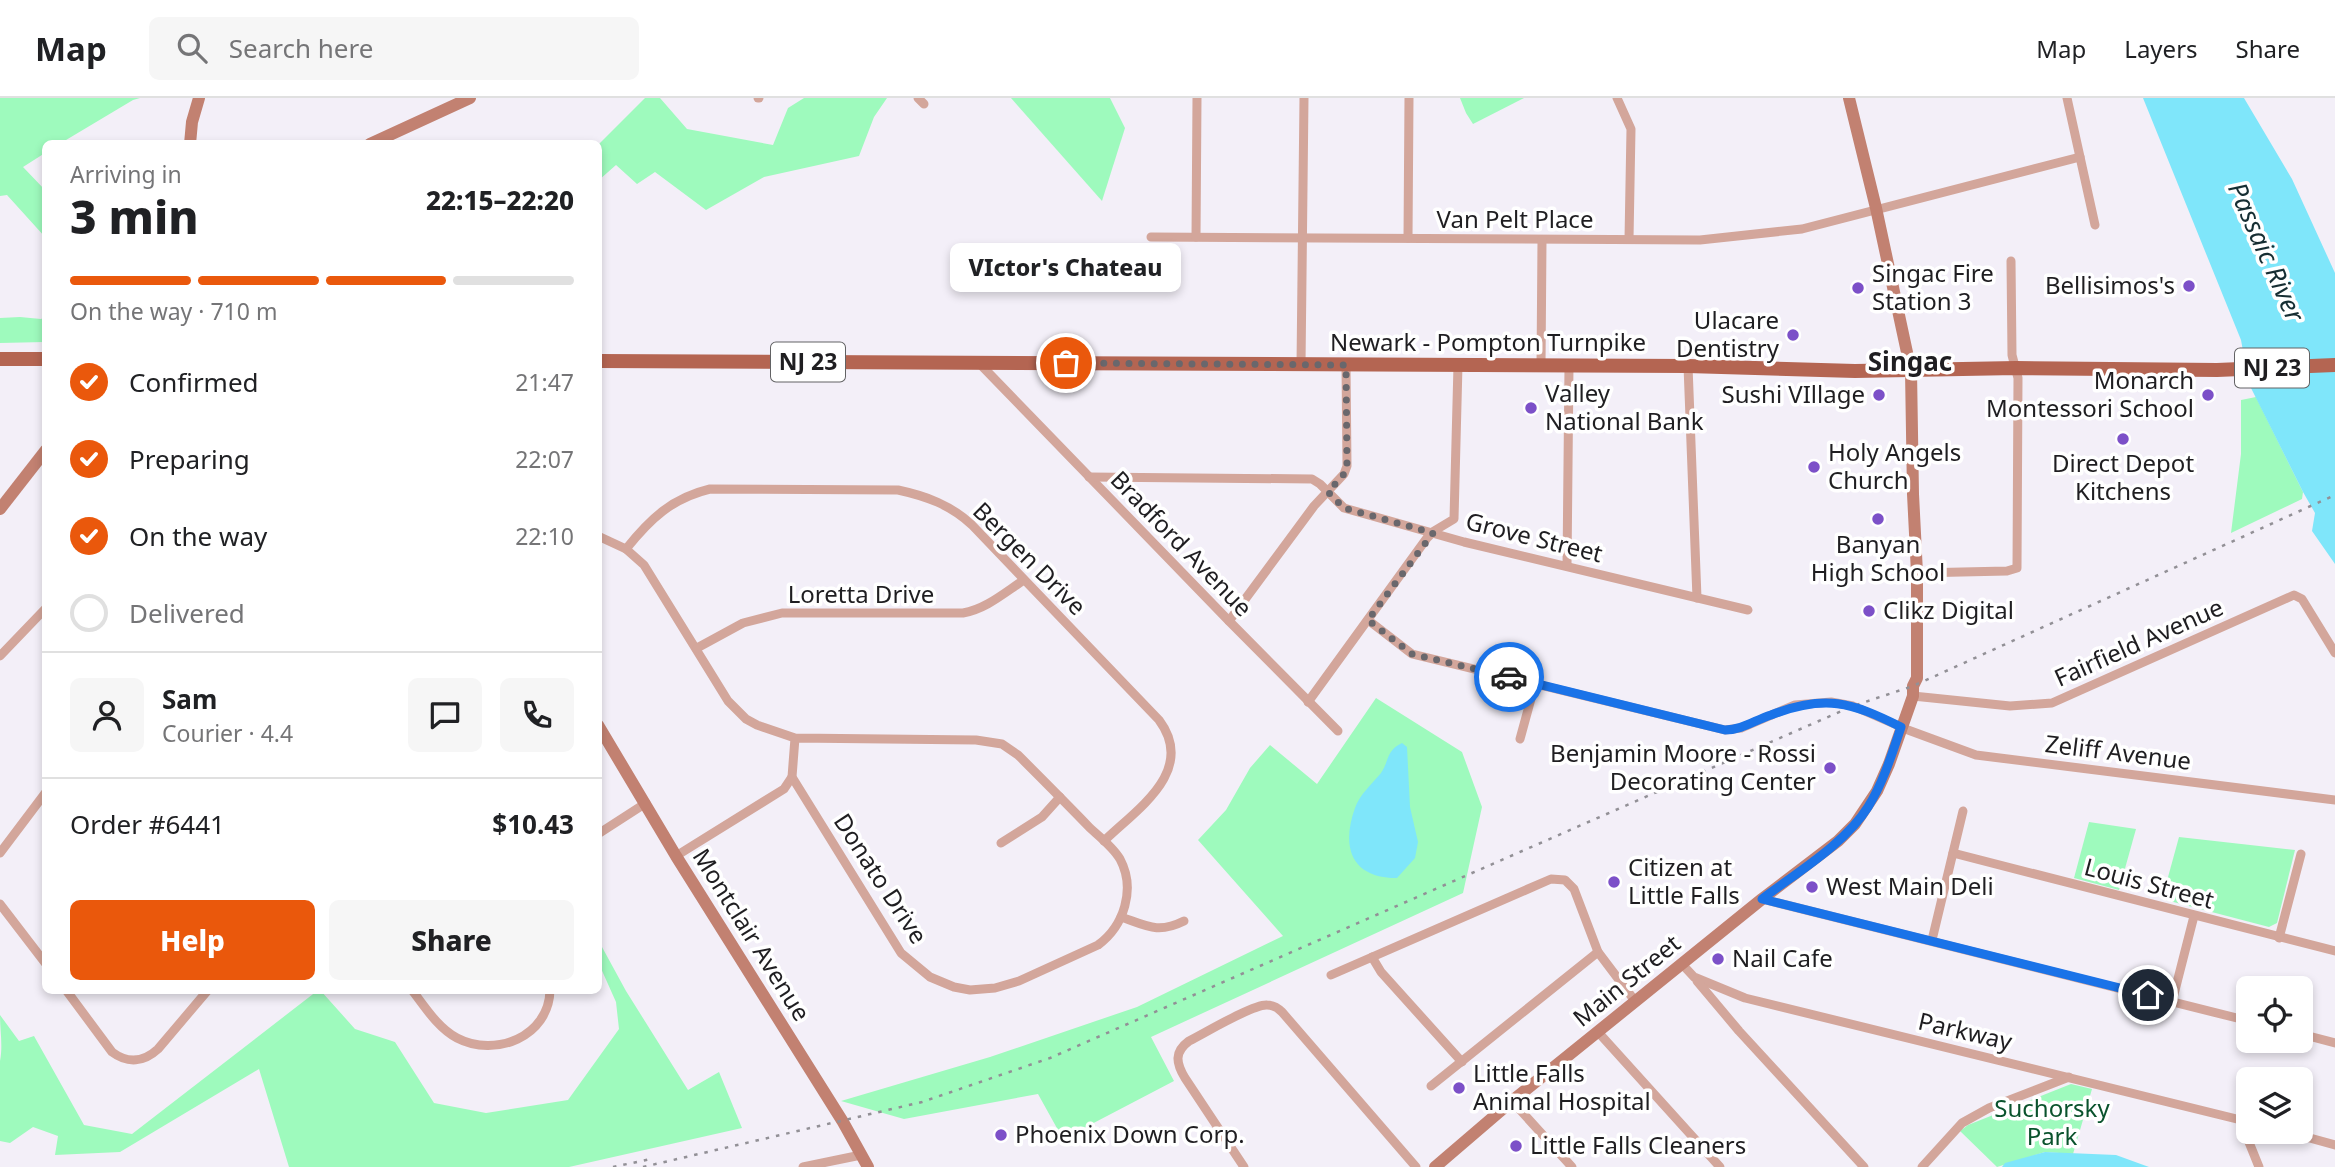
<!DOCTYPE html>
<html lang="en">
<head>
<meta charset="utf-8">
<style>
  :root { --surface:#fff; --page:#f6f6f6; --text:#202124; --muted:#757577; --line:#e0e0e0; --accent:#ea580c }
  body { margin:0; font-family:"Noto Sans",sans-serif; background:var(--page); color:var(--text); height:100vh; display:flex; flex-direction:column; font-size:26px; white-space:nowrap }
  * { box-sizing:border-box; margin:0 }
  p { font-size:23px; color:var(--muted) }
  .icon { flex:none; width:38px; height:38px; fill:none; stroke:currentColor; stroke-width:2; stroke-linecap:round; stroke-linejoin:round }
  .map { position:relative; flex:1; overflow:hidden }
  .panel { position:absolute; left:42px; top:42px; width:560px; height:854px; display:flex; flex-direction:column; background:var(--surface); border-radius:10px; box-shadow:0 4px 10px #0003 }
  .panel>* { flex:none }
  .controls { position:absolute; left:2236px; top:878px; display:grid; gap:14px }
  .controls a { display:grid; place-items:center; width:77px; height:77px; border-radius:10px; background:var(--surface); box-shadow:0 4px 10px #0003; font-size:35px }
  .pin { position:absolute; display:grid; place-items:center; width:60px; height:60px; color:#fff; margin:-30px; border:4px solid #fff; border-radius:50%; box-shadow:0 2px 7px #0007 }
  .courier { position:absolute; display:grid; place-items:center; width:70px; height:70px; margin:-35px; border:5px solid #1a73e8; border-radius:50%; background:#fff; color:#222; box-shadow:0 2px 9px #0007 }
  .bubble { position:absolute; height:49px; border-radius:10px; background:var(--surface); box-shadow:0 4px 10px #0003; font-size:23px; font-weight:800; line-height:49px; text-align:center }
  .summary em { font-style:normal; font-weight:800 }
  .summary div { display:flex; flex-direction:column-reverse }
  .summary { display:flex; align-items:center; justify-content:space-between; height:119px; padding:0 28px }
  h1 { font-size:46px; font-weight:800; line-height:52px }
  .bar { display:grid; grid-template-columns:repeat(4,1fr); gap:10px 7px; align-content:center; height:84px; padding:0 28px }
  .bar i { height:9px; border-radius:5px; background:var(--line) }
  .bar .on { background:var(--accent) }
  .bar p { grid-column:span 4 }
  .line { display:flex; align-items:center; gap:18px; padding:0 28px; border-top:2px solid var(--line) }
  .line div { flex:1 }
  .round { display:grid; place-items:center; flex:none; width:74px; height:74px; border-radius:10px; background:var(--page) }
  ol { padding:0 28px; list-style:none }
  li { display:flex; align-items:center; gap:21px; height:77px }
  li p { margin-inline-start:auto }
  li .icon { padding:7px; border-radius:50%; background:var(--accent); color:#fff; stroke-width:4 }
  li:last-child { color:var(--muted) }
  li i { width:38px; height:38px; border:4px solid var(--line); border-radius:50% }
  .primary-button { display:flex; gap:14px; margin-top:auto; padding:14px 28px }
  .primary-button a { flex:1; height:80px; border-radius:10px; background:var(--accent); color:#fff; font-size:28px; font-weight:800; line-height:80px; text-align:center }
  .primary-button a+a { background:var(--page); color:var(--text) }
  header { display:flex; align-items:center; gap:42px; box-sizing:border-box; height:98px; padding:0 35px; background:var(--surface); border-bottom:2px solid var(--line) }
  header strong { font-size:33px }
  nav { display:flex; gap:38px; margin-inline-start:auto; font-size:24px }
  .search { width:490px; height:63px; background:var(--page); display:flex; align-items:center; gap:18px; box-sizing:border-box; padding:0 24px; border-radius:10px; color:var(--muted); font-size:26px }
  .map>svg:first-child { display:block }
  .green { fill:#9efabd }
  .water { fill:#7fe6fa }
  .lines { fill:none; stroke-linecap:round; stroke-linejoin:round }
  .street { stroke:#d3a69b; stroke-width:9 }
  .secondary { stroke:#c28171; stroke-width:12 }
  .primary { stroke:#b46552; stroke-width:14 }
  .rail { stroke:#929096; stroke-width:2.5; stroke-dasharray:3.5 7; stroke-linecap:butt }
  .done { stroke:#69676c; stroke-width:7; stroke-dasharray:0 12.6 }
  .route { stroke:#1a73e8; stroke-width:9 }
  .poi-dot { fill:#7c50c8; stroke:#fff; stroke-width:2.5 }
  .labels { text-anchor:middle; stroke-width:7; stroke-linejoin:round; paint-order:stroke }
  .shield { fill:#fff; stroke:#626264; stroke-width:2 }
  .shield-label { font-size:23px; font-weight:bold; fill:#1f1e21 }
  .street-label { font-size:24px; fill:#1f1e21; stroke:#fff }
  .poi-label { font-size:24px; fill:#1f1e21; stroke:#fff; text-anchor:start }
  .park-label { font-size:24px; fill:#0a532d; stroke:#fff }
  .water-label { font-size:26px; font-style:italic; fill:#162e33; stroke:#fff }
  .neighbourhood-label { font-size:26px; font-weight:bold; fill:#1f1e21; stroke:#fff }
</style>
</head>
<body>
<header>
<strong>Map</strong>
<div class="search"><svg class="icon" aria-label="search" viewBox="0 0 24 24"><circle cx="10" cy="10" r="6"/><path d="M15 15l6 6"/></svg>Search here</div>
<nav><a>Map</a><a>Layers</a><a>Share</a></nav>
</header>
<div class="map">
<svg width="2335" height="1069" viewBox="0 0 2335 1069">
  <rect width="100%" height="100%" fill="#f3eff8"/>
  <!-- green -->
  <g class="green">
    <polygon points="0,0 140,0 133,2 61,45 46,46 45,55 23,69 45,92 45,139 7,97 0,98"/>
    <polygon points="645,0 660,0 687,31 773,47 788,10 804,0 887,0 874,19 859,58 764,79 706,112 655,74 637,86 616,67 599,82 599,46"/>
    <polygon points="1011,0 1110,0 1125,30 1102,103"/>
    <polygon points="1460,0 1524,0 1473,26 1466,15"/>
    <polygon points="20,219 41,221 45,219 45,244 0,245 0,220"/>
    <polygon points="2256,299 2303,394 2302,401 2231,435 2241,356 2241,302"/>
    <polygon points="1376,600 1462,654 1482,709 1463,795 1151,939 1174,983 1063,1041 1038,996 904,1021 841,1003 990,959 1137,909 1283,838 1198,742 1226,712 1250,670 1270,647 1317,686"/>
    <polygon points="2089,724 2136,731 2119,792 2074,780"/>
    <polygon points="2179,739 2295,752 2277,825 2269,829 2162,801"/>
    <path d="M602 849 626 893 688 992 719 974 742 1030 569 1069H289L259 971 120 1054 55 1057 58 1038 33 1029 10 1045 0 1043V963C3 948 0 933 0 917L19 943 34 938 84 1027 132 1036 317 893H321L355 931 395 944 434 1005 486 1015 568 1002 619 931 616 904 599 866V851Z"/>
    <polygon points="2071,986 2092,991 2073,1056 2045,1054 1997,1069 1960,1033 1968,1027"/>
  </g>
  <!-- water -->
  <g class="water">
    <polygon points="2143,0 2244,0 2292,81 2335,175 2335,466 2312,433 2315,415 2303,394 2249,286 2241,242"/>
    <path d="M1402 645 1407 649 1410 709 1418 744 1415 760 1397 780C1351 780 1341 749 1355 710 1359 697 1373 685 1381 675 1390 661 1386 653 1402 645Z"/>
    <polygon points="2045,1054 2116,1057 2149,1069 2002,1069 2005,1065"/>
  </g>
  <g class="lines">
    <!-- street -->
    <g class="street">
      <polyline points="758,0 759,0"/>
      <polyline points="918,0 924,6"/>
      <polyline points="1617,0 1631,31 1629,141"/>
      <polyline points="2067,0 2095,127"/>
      <polyline points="1151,139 1700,142 1802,131 2080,59"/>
      <polyline points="1196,139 1197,0"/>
      <polyline points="1408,140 1409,0"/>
      <polyline points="979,265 1229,523 1338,633"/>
      <polyline points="1301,267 1304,0"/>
      <polyline points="1541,268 1542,142"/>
      <polyline points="1688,268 1697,500"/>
      <polyline points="1089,379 1312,381 1320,386 1344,410 1464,444 1748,512"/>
      <path d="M598 438 626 451 644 467 728 603 746 621 757 627 795 640 976 642 1002 646 1018 657C1042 681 1066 705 1090 730 1100 739 1113 749 1120 761 1136 791 1124 828 1098 847L1019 883 995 890 970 892 954 889 930 879 901 855 792 679 795 640"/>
      <path d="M626 451C650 421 672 400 710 391L898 392C926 398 951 407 972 427L1159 622C1197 673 1137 711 1104 743"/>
      <polyline points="1567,468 1569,268"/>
      <polyline points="1917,475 2007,473 2017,470 2018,280 2012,257 2011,163"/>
      <polyline points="1368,522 1412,556 1725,632 1741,630 1795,607 1831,604 1853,608 1908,632 1976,657 2335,702"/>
      <polyline points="1229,523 1314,408 1344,376 1347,368 1346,267"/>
      <path d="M697 550 743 525 782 515H963C986 511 1004 495 1024 482"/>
      <polyline points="0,558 46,510"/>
      <polyline points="1913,598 2010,608 2052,605 2294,497 2302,501 2335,555"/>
      <polyline points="1308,604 1427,440 1434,433 1454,421 1458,267"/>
      <polyline points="1520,641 1535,586"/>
      <polyline points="598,736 646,705"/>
      <polyline points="1001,745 1042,719 1060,699"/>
      <polyline points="0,755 46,694"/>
      <polyline points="1953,755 2335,853"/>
      <polyline points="676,758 784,691 792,679"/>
      <polyline points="1762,801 2249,923"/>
      <polyline points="0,806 46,866"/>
      <path d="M1121 819C1147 828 1158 836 1184 823"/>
      <polyline points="2279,840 2301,756"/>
      <polyline points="1932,842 1963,713"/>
      <polyline points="1372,859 1381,874 1462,964"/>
      <polyline points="1681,865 1694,879 1745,900 2249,1024"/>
      <polyline points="1331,877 1551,781 1565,782 1574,791 1598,854 1635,903"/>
      <polyline points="1697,883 1739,933 1864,1069"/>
      <path d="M66 892 112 954C128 966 144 964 158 951L208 892"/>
      <path d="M412 892C425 909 438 930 457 940 495 960 549 939 550 892"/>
      <polyline points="2172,904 2194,818"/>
      <polyline points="1598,934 1720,1069"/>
      <polyline points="2301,936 2335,945"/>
      <polyline points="1431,988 1598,854"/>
      <polyline points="1512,1003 1572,1069"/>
      <polyline points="2240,1022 2259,1069"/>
      <polyline points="2288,1034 2335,1047"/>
      <polyline points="803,1069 861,1057"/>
      <path d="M1244 1069 1185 980C1176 965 1174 954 1189 943 1205 935 1253 906 1267 907 1273 907 1278 910 1282 914L1416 1069"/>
      <polyline points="1922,1069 1962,1025 1989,1010 2069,979"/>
    </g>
    <!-- secondary -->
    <g class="secondary">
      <polyline points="190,46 192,24 199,0"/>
      <polyline points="370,46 470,0"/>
      <polyline points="0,411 46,352"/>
      <polyline points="598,627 676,758 843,1024 868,1069"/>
      <polyline points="1435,1069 1512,1003 1762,801 1838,743 1855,726 1877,693 1889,666 1913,598 1913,588 1917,580 1917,475 1913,396 1911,273 1876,110 1849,0"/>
    </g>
    <!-- primary -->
    <g class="primary">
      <polyline points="0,261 46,261"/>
      <polyline points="598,263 1688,268 1855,273 2016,270 2217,272 2335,267"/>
    </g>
    <!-- rail -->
    <g class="rail">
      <polyline points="613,1069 651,1061"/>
      <polyline points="643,1069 922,1004 1050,960 1853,608 1913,588 2335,397"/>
    </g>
  </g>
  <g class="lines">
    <!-- done -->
    <polyline class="done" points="1066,265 1346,267 1347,368 1344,376 1328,394 1344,410 1433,435 1368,522 1412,556 1509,579"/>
    <!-- route -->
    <path class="route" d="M1509 579 1725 632C1742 632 1755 622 1771 617 1825 596 1851 604 1901 629 1892 656 1883 685 1868 709 1845 746 1796 775 1762 801L2148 897"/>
  </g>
  <!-- markers -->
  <g class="poi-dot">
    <circle cx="2189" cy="188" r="7"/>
    <circle cx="1858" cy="190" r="7"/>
    <circle cx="1793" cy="237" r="7"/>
    <circle cx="1879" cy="297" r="7"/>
    <circle cx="2208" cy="297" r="7"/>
    <circle cx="1531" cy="310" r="7"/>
    <circle cx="2123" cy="341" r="7"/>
    <circle cx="1814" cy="369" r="7"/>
    <circle cx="1878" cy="421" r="7"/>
    <circle cx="1869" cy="513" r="7"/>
    <circle cx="1830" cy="670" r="7"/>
    <circle cx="1614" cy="784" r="7"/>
    <circle cx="1812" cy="789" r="7"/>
    <circle cx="1718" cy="861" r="7"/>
    <circle cx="1459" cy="990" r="7"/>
    <circle cx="1001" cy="1037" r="7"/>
    <circle cx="1516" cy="1048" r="7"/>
  </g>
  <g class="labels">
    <!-- shield labels -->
    <g class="shield">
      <rect x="771" y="244.5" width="74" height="39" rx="5"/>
      <rect x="2235" y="250.5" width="74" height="39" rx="5"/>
    </g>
    <g class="shield-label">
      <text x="808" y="272">NJ 23</text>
      <text x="2272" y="278">NJ 23</text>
    </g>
    <!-- street labels -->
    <g class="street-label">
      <text x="1515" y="130">Van Pelt Place</text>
      <text x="1488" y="253">Newark - Pompton Turnpike</text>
      <text transform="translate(1534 440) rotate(14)" y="8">Grove Street</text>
      <text transform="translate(1181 446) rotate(46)" y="8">Bradford Avenue</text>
      <text transform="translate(1029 461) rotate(45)" y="8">Bergen Drive</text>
      <text x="861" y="505">Loretta Drive</text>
      <text transform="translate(2139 545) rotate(-24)" y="8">Fairfield Avenue</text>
      <text transform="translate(2118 655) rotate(7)" y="8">Zeliff Avenue</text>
      <text transform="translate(880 781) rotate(57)" y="8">Donato Drive</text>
      <text transform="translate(2149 786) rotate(15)" y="8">Louis Street</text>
      <text transform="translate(751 837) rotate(58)" y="8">Montclair Avenue</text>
      <text transform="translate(1627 883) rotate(-39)" y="8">Main Street</text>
      <text transform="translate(1965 934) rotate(13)" y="8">Parkway</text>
    </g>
    <!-- poi labels -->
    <g class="poi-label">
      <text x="1872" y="184">Singac Fire<tspan x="1872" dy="28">Station 3</tspan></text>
      <text x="2175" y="196" text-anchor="end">Bellisimos's</text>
      <text x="1779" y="231" text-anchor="end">Ulacare<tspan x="1779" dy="28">Dentistry</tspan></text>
      <text x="2194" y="291" text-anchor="end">Monarch<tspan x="2194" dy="28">Montessori School</tspan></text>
      <text x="1545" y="304">Valley<tspan x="1545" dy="28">National Bank</tspan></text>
      <text x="1865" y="305" text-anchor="end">Sushi VIllage</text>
      <text x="1828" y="363">Holy Angels<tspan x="1828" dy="28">Church</tspan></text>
      <text x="2123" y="374" text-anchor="middle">Direct Depot<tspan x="2123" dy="28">Kitchens</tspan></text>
      <text x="1878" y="455" text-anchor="middle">Banyan<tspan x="1878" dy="28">High School</tspan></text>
      <text x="1883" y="521">Clikz Digital</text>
      <text x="1816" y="664" text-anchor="end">Benjamin Moore - Rossi<tspan x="1816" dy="28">Decorating Center</tspan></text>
      <text x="1628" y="778">Citizen at<tspan x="1628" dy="28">Little Falls</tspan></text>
      <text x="1826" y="797">West Main Deli</text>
      <text x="1732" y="869">Nail Cafe</text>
      <text x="1473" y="984">Little Falls<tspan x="1473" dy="28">Animal Hospital</tspan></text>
      <text x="1015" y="1045">Phoenix Down Corp.</text>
      <text x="1530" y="1056">Little Falls Cleaners</text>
    </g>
    <!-- park labels -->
    <g class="park-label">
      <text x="2052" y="1019">Suchorsky<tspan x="2052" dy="28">Park</tspan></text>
    </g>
    <!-- water labels -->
    <g class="water-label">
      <text transform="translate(2266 154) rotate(66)" y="9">Passaic River</text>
    </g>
    <!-- neighbourhood labels -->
    <g class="neighbourhood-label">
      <text x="1910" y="273">Singac</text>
    </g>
  </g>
</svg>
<div class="controls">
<a><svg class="icon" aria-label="locate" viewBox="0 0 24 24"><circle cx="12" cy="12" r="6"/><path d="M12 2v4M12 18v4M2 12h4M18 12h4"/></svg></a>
<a><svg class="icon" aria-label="layers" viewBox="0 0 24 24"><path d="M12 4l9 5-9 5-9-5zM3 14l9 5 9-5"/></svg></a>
</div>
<div class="pin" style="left:1066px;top:265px;background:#ea580c"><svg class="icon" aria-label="bag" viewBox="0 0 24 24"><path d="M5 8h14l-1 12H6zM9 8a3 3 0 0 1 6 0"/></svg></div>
<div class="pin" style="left:2148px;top:897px;background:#1f2937"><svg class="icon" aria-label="home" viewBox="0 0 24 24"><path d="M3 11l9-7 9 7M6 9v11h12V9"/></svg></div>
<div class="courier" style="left:1509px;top:579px"><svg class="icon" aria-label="car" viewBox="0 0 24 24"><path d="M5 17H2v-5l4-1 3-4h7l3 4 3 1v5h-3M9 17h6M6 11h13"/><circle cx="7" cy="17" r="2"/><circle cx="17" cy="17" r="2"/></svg></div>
<div class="bubble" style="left:950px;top:145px;width:231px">VIctor's Chateau</div>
<section class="panel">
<div class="summary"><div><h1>3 min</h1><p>Arriving in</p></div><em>22:15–22:20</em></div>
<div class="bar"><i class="on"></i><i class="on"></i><i class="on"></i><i></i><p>On the way · 710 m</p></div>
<ol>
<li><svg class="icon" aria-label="check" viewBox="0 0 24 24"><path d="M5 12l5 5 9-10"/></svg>Confirmed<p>21:47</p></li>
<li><svg class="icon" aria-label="check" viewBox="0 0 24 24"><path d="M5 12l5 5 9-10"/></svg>Preparing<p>22:07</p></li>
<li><svg class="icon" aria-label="check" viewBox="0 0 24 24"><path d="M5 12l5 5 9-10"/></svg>On the way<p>22:10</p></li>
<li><i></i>Delivered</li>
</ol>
<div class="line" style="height:126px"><a class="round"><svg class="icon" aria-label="person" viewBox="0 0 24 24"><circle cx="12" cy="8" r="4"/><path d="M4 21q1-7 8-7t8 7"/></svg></a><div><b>Sam</b><p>Courier · 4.4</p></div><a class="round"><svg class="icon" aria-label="chat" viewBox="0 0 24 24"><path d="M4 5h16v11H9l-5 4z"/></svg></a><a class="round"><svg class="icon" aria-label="phone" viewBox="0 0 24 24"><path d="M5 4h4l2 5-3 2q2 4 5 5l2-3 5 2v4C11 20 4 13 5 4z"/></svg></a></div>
<div class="line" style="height:91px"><div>Order #6441</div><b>$10.43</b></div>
<div class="primary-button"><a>Help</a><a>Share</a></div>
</section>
</div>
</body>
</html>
